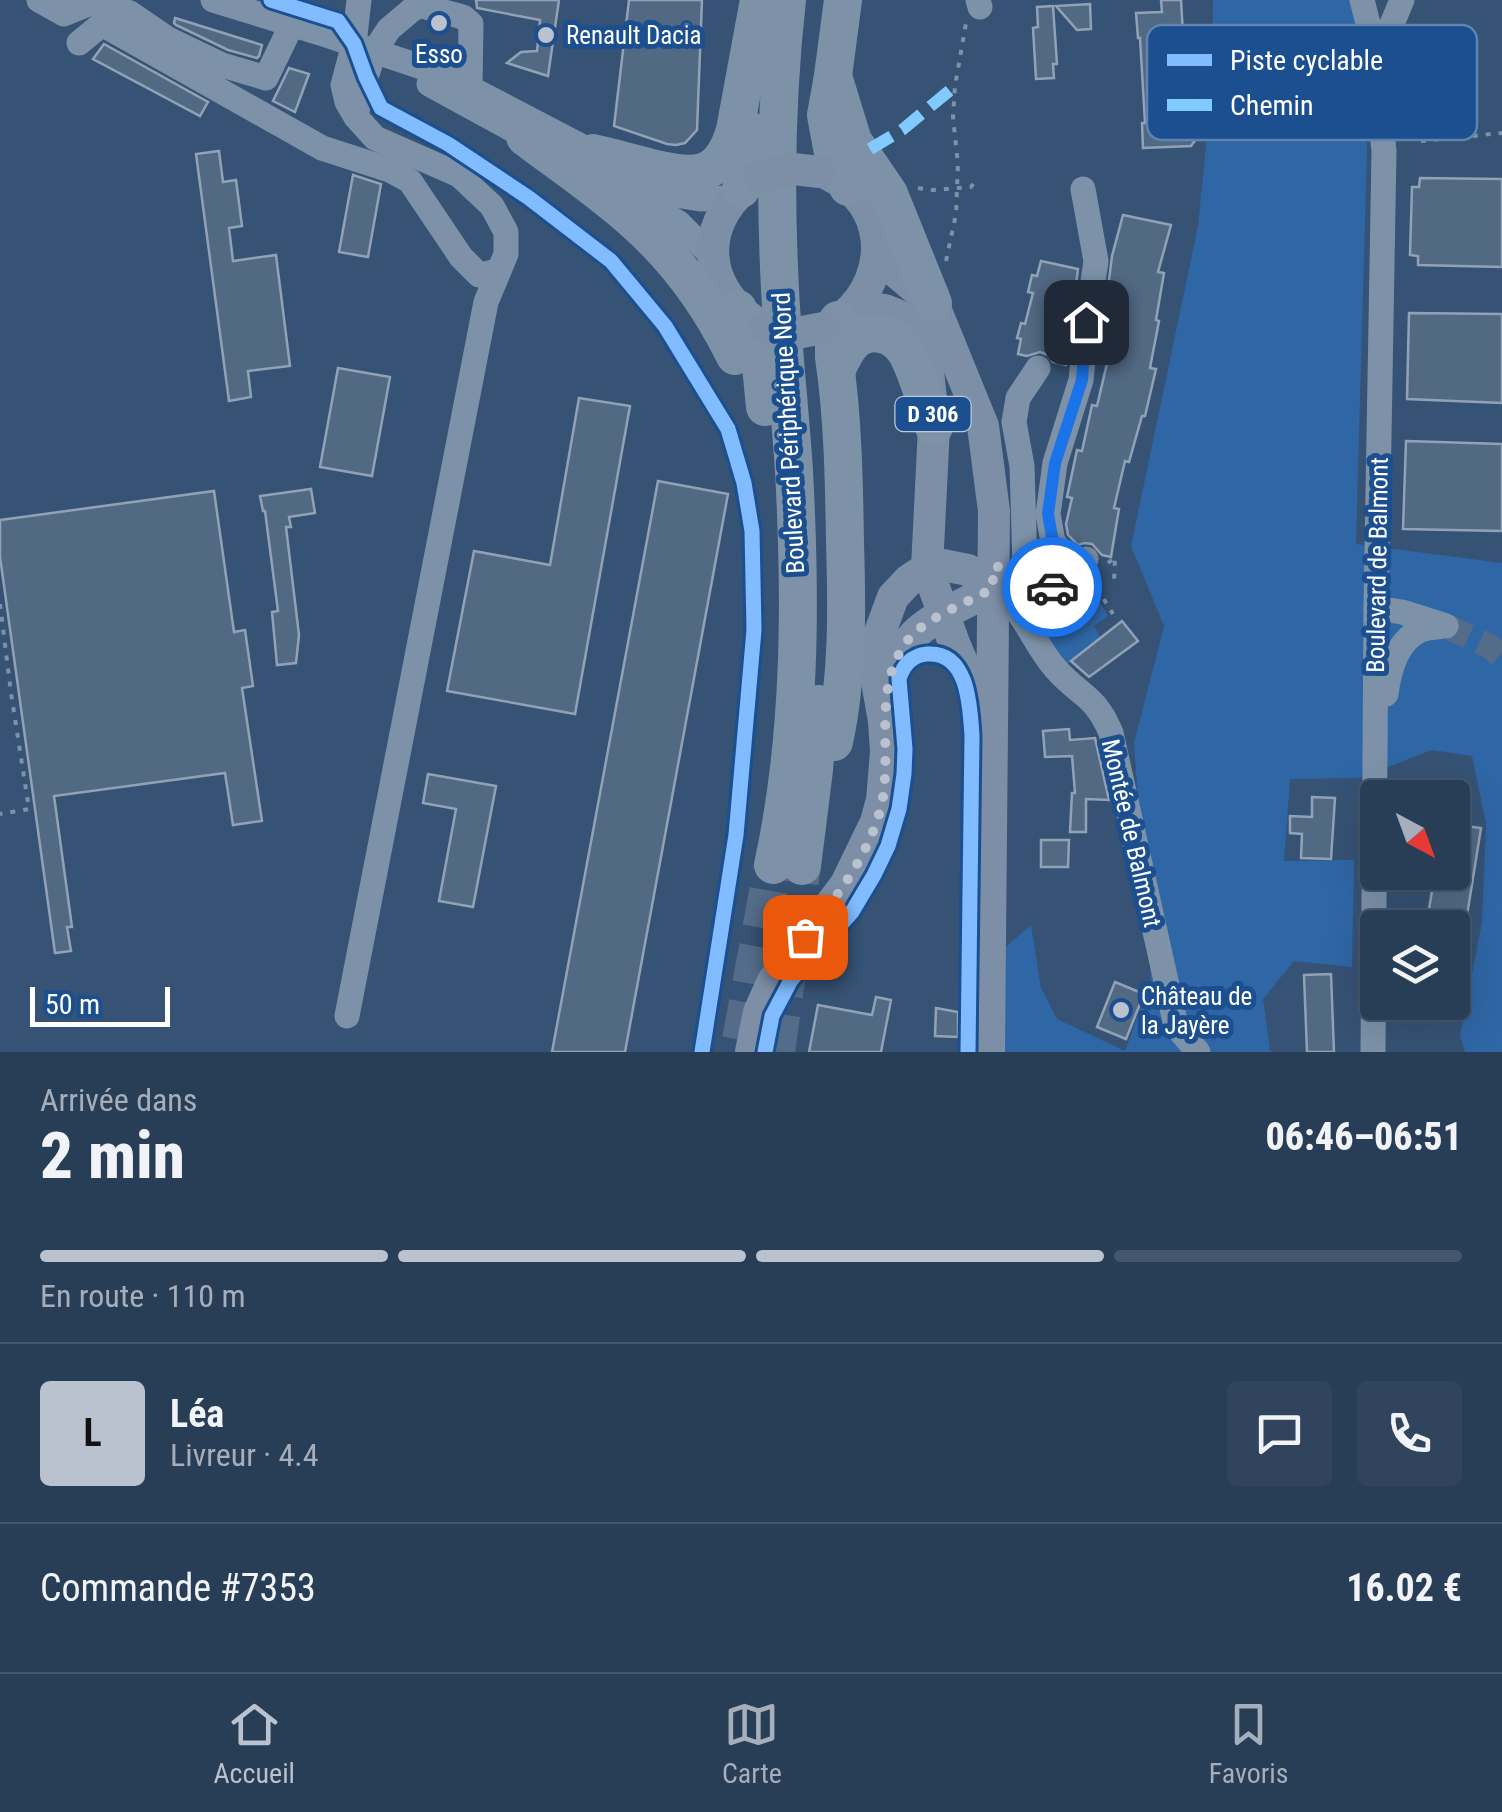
<!DOCTYPE html>
<html lang="fr">
<head>
<meta charset="utf-8">
<style>
  :root { --surface:#283e57; --page:#30455d; --text:#f1f3f6; --muted:#a5aeba; --line:#44576d; --accent:#b9c2ce }
  body { margin:0; font-family:"Roboto Condensed",sans-serif; background:var(--page); color:var(--text); height:100vh; display:flex; flex-direction:column; font-size:38px; white-space:nowrap }
  * { box-sizing:border-box; margin:0 }
  p { font-size:32px; color:var(--muted) }
  .icon { flex:none; width:55px; height:55px; fill:none; stroke:currentColor; stroke-width:2; stroke-linecap:round; stroke-linejoin:round }
  .map { position:relative; height:1052px; overflow:hidden }
  .drawer { display:flex; flex-direction:column; background:var(--surface); flex:1 }
  .drawer>* { flex:none }
  .needle { width:65px; rotate:139deg }
  .buttons { position:absolute; left:1360px; top:780px; display:grid; gap:20px }
  .buttons a { display:grid; place-items:center; width:110px; height:110px; border-radius:10px; background:var(--surface); box-shadow:0 10px 40px #0002,0 0 0 2px var(--line); font-size:50px }
  .scale { position:absolute; left:30px; bottom:25px; width:140px; box-sizing:border-box; padding-left:10px; border:5px solid #fff; border-top:0; font-size:28px; line-height:35px; white-space:nowrap; color:#fff; -webkit-text-stroke:8px #1b4f8f; paint-order:stroke }
  .pin { position:absolute; display:grid; place-items:center; width:85px; height:85px; color:#fff; margin:-42px; border-radius:20px; box-shadow:0 5px 15px #0006 }
  .courier { position:absolute; display:grid; place-items:center; width:100px; height:100px; margin:-50px; border:8px solid #1a73e8; border-radius:50%; background:#fff; color:#222; box-shadow:0 2px 12px #0007 }
  .overview em { font-style:normal; font-weight:800 }
  .overview div { display:flex; flex-direction:column-reverse }
  .overview { display:flex; align-items:center; justify-content:space-between; height:170px; padding:0 40px }
  h1 { font-size:65px; font-weight:800; line-height:75px }
  .bar { display:grid; grid-template-columns:repeat(4,1fr); gap:15px 10px; align-content:center; height:120px; padding:0 40px }
  .bar i { height:12px; border-radius:8px; background:var(--line) }
  .bar .current { background:var(--accent) }
  .bar p { grid-column:span 4 }
  .line { display:flex; align-items:center; gap:25px; padding:0 40px; border-top:2px solid var(--line) }
  .line div { flex:1 }
  .round { display:grid; place-items:center; flex:none; width:105px; height:105px; border-radius:10px; background:var(--page) }
  .tab-bar { display:flex; justify-content:space-around; align-items:center; height:140px; border-top:2px solid var(--line); background:var(--surface); font-size:28px; color:var(--muted) }
  .tab-bar a { display:grid; justify-items:center; gap:5px }
  .tab-bar .current { color:var(--accent) }
  .map>svg:first-child { display:block }
  .green { fill:#2f66a5 }
  .building { fill:#526984; stroke:#92a2b6; stroke-width:2.5 }
  .lines { fill:none; stroke-linecap:round; stroke-linejoin:round }
  .minor-tunnel { stroke:#546c89; stroke-width:25; stroke-dasharray:25 12; stroke-linecap:butt }
  .highway-tunnel { stroke:#546c89; stroke-width:38; stroke-dasharray:38 19; stroke-linecap:butt }
  .path { stroke:#7d92a8; stroke-width:4; stroke-dasharray:5 8; stroke-linecap:butt }
  .minor { stroke:#7d92a8; stroke-width:25 }
  .major { stroke:#7d8ea7; stroke-width:32 }
  .highway { stroke:#7e92a7; stroke-width:38 }
  .major-bridge { stroke:#7d8ea7; stroke-width:32 }
  .quiet { stroke:#80caff; stroke-width:12; stroke-dasharray:25 12; stroke-linecap:butt }
  .cycleway-casing { stroke:#1b4f8f; stroke-width:21 }
  .cycleway { stroke:#80bcff; stroke-width:15 }
  .done { stroke:#b9c2ce; stroke-width:10; stroke-dasharray:0 18 }
  .route { stroke:#1a73e8; stroke-width:12 }
  .poi-dot { fill:#b9c2ce; stroke:#1b4f8f; stroke-width:4 }
  .labels { text-anchor:middle; stroke-width:10; stroke-linejoin:round; paint-order:stroke }
  .shield { fill:#1b4f8f; stroke:#bbcadd; stroke-width:2.5 }
  .shield-label { font-size:22px; font-weight:bold; fill:#fff }
  .poi-label { font-size:25px; fill:#fff; stroke:#1b4f8f; text-anchor:start }
  .street-label { font-size:25px; fill:#fff; stroke:#1b4f8f }
  .key { fill:#1b4f8f; stroke:#5f84b1; stroke-width:2.5 }
  .key-label { font-size:28px; fill:#fff }
</style>
</head>
<body>
<div class="map">
<svg width="1502" height="1052" viewBox="0 0 1502 1052">
  <rect width="100%" height="100%" fill="#365274"/>
  <!-- green -->
  <g class="green">
    <polygon points="1213,0 1375,0 1369,76 1356,544 1502,563 1502,1052 1465,1052 1460,1036 1482,922 1486,824 1472,756 1432,750 1359,778 1290,779 1284,861 1354,860 1352,967 1294,961 1263,999 1270,1050 1273,1052 1000,1052 1003,949 1031,925 1041,988 1057,1019 1125,1051 1151,980 1134,743 1164,626 1131,546 1198,226 1212,85"/>
    <path d="M1095 594 1108 616 1094 626 1101 638 1066 665 1029 608 1039 603 1045 611C1064 616 1081 609 1095 594Z"/>
  </g>
  <!-- building -->
  <g class="building">
    <polygon points="476,0 559,0 548,76 507,63 521,52 537,51 540,20 477,8"/>
    <polygon points="629,0 702,0 697,130 685,143 676,145 667,144 614,126"/>
    <polygon points="1161,0 1181,0 1184,51 1196,50 1198,113 1192,113 1199,135 1191,146 1143,148 1142,123 1145,123 1140,38 1138,38 1136,13 1162,12"/>
    <polygon points="1090,4 1091,29 1077,30 1056,6"/>
    <polygon points="1053,6 1057,64 1053,64 1054,78 1036,79 1033,28 1038,27 1037,7"/>
    <polygon points="175,18 262,45 259,56 257,58 228,50 176,25 174,23"/>
    <polygon points="104,44 208,102 200,116 93,59"/>
    <polygon points="289,68 309,74 295,112 273,101"/>
    <polygon points="219,151 223,182 236,180 242,226 229,228 233,261 276,255 290,366 248,371 251,397 229,401 196,154"/>
    <polygon points="353,175 381,184 368,257 339,252"/>
    <polygon points="1420,178 1502,179 1502,267 1418,265 1418,256 1410,255 1412,187 1419,187"/>
    <polygon points="1123,215 1171,225 1158,272 1164,273 1156,320 1159,321 1150,368 1156,369 1145,416 1142,416 1129,462 1125,461 1114,508 1119,509 1111,557 1102,555 1092,544 1084,543 1078,545 1068,535 1066,524 1072,498 1067,497 1077,450 1082,451 1092,405 1097,406 1108,359 1102,357 1113,311 1106,309 1111,288 1108,288 1112,256"/>
    <polygon points="1041,261 1078,269 1066,365 1053,362 1048,355 1040,352 1027,356 1018,354 1021,339 1017,338 1021,323 1025,324 1033,293 1028,292 1032,275 1037,276"/>
    <polygon points="1409,313 1502,314 1502,403 1407,399"/>
    <polygon points="338,368 390,377 372,476 320,467"/>
    <polygon points="579,398 630,406 575,714 447,691 474,551 550,565"/>
    <polygon points="1406,441 1502,444 1502,531 1403,529"/>
    <polygon points="658,481 728,494 625,1052 552,1052"/>
    <polygon points="311,489 315,513 289,517 291,527 286,527 299,635 296,663 277,665 272,612 278,611 265,511 263,511 260,496"/>
    <polygon points="214,491 234,632 245,630 253,686 242,688 262,821 233,825 225,773 54,796 72,927 67,927 71,951 55,953 0,557 0,520"/>
    <polygon points="1122,621 1138,641 1089,677 1071,661"/>
    <polygon points="1069,729 1070,740 1095,738 1109,800 1086,799 1086,832 1070,832 1072,793 1075,793 1072,756 1045,757 1043,731"/>
    <polygon points="428,774 496,786 473,907 439,901 456,809 423,803"/>
    <polygon points="1312,797 1335,798 1331,859 1301,858 1302,834 1290,833 1290,816 1312,817"/>
    <polygon points="1465,826 1481,828 1465,928 1426,928 1435,872 1452,872 1452,846 1456,832"/>
    <polygon points="1041,840 1069,840 1068,867 1041,867"/>
    <polygon points="1331,974 1334,1052 1307,1052 1304,975"/>
    <polygon points="1115,982 1144,994 1126,1039 1097,1027"/>
    <polygon points="876,997 891,1000 881,1052 809,1052 818,1005 872,1015"/>
    <polygon points="936,1008 958,1012 958,1037 935,1036"/>
  </g>
  <g class="lines">
    <!-- minor-tunnel -->
    <polyline class="minor-tunnel" points="1446,626 1491,647 1502,657"/>
    <!-- highway-tunnel -->
    <g class="highway-tunnel">
      <polyline points="741,1040 773,865"/>
      <polyline points="776,1052 802,866"/>
    </g>
    <!-- path -->
    <g class="path">
      <polyline points="1421,141 1502,133"/>
      <polyline points="918,188 933,190 971,187 975,181"/>
      <polyline points="946,261 956,214 958,164 953,117 955,86 966,23"/>
      <polyline points="1108,563 1115,557 1114,582"/>
      <polyline points="1097,588 1113,614"/>
      <polyline points="0,604 11,693 29,809 0,814"/>
    </g>
    <!-- minor -->
    <g class="minor">
      <polyline points="39,0 64,14 96,1 130,13 168,39 222,65 266,78 292,24"/>
      <polyline points="213,0 320,33 445,75 675,195 700,199 732,198"/>
      <polyline points="978,0 980,7"/>
      <polyline points="1362,0 1372,39 1384,151 1376,608 1373,1052"/>
      <polyline points="79,43 102,24 322,148 390,170 410,181 461,257 479,275 498,271"/>
      <polyline points="1380,64 1384,43 1402,0"/>
      <polyline points="429,84 539,144"/>
      <polyline points="356,117 360,95 375,50 389,29 414,8 422,6 463,17 471,24 470,87"/>
      <polyline points="618,186 679,223 714,258"/>
      <path d="M1038 368 1018 398 1014 422 1022 466 1025 566 1036 579 1054 589C1072 585 1081 577 1086 559"/>
      <polyline points="1081,573 1053,542 1048,514 1055,463 1081,380 1087,322 1096,261 1083,189"/>
      <path d="M993 588C1023 606 1032 642 1055 668 1079 696 1095 694 1111 733L1176 1026 1198 1052"/>
      <polyline points="1376,608 1402,612 1443,625"/>
      <path d="M1386 694C1389 671 1397 640 1421 630 1428 627 1439 627 1446 626"/>
      <polyline points="347,1016 486,302 506,254 506,232 492,206 459,175 375,138 356,117 347,102 343,85 354,44 359,0"/>
    </g>
    <!-- major -->
    <g class="major">
      <path d="M829 175C888 203 892 275 844 316"/>
      <polyline points="878,251 890,267 933,303 983,426 994,511 989,1052"/>
      <polyline points="855,306 885,310 902,317 916,330 926,352 934,427 927,568 954,643 986,718"/>
      <path d="M758 324C697 284 699 216 759 177"/>
      <path d="M887 701C898 624 933 622 993 588"/>
      <polyline points="751,1052 759,1012 773,981 846,884 876,822 882,800 886,752 884,721 873,659 876,643 893,597 909,580 927,568 943,565 968,570 993,588"/>
    </g>
    <!-- highway -->
    <g class="highway">
      <polyline points="843,0 833,76 826,115 833,153 848,187"/>
      <polyline points="833,76 853,141 889,194 933,303"/>
      <path d="M525 137C562 165 601 191 635 222 678 260 710 305 735 356"/>
      <path d="M593 153C611 157 629 162 648 167 692 178 720 182 735 130L759 0"/>
      <polyline points="741,189 750,160 753,132"/>
      <polyline points="738,309 761,366 765,407"/>
      <path d="M836 371C845 351 855 329 881 334 892 336 900 342 906 352 917 370 926 406 934 427"/>
      <path d="M834 742C848 677 847 608 845 542 844 480 843 418 834 357V338L838 320"/>
      <path d="M773 865C801 737 801 601 794 471 790 410 783 350 780 289 775 192 776 96 787 0"/>
      <polyline points="802,866 814,770 819,704"/>
    </g>
    <!-- major-bridge -->
    <g class="major-bridge">
      <polyline points="759,177 793,169 820,172"/>
      <polyline points="766,327 797,333 823,328"/>
    </g>
    <!-- quiet -->
    <polyline class="quiet" points="870,149 902,130 955,86"/>
    <defs>
      <g id="cycleway">
        <polyline points="271,0 338,21 354,44 366,77 381,108 448,144 529,198 611,261 665,326 728,429 744,483 752,531 754,630 736,835 702,1052"/>
        <path d="M765 1052 772 1016 791 980 852 912 874 875 888 846 899 809 904 774 905 749 899 679C903 666 912 655 927 654 969 651 970 708 972 736L968 1052"/>
      </g>
    </defs>
    <!-- cycleway casing -->
    <use href="#cycleway" class="cycleway-casing"/>
    <!-- cycleway -->
    <use href="#cycleway" class="cycleway"/>
  </g>
  <g class="lines">
    <!-- done -->
    <path class="done" d="M805 937C837 897 874 849 883 797 891 746 873 685 908 640 926 617 968 603 993 588V567L1025 566 1036 579 1052 587"/>
    <!-- route -->
    <polyline class="route" points="1052,587 1069,586 1081,573 1053,542 1048,514 1055,463 1082,380 1086,322"/>
  </g>
  <!-- markers -->
  <g class="poi-dot">
    <circle cx="439" cy="23" r="10"/>
    <circle cx="546" cy="35" r="10"/>
    <circle cx="1121" cy="1010" r="10"/>
  </g>
  <g class="labels">
    <!-- shield labels -->
    <rect class="shield" x="895.5" y="397" width="75" height="34" rx="8"/>
    <g class="shield-label">
      <text x="933" y="422">D 306</text>
    </g>
    <!-- poi labels -->
    <g class="poi-label">
      <text x="566" y="44">Renault Dacia</text>
      <text x="439" y="63" text-anchor="middle">Esso</text>
      <text x="1141" y="1005">Château de<tspan x="1141" dy="29">la Jayère</tspan></text>
    </g>
    <!-- street labels -->
    <g class="street-label">
      <text transform="translate(788 433) rotate(-93)" y="9">Boulevard Périphérique Nord</text>
      <text transform="translate(1377 565) rotate(-89)" y="9">Boulevard de Balmont</text>
      <text transform="translate(1132 833) rotate(77)" y="9">Montée de Balmont</text>
    </g>
  </g>
  <!-- legend -->
  <rect x="1147" y="25" width="330" height="115" rx="15" class="key"/>
  <rect x="1167" y="54" width="45" height="12" fill="#80bcff"/>
  <rect x="1167" y="99" width="45" height="12" fill="#80caff"/>
  <g class="key-label">
    <text x="1230" y="70">Piste cyclable</text>
    <text x="1230" y="115">Chemin</text>
  </g>
</svg>
<div class="buttons">
<a><svg class="needle" viewBox="-14 -14 28 28"><path d="M0-13l5 13h-10z" fill="#e53935"/><path d="M0 13l5-13h-10z" fill="#a5aeba"/></svg></a>
<a><svg class="icon" aria-label="layers" viewBox="0 0 24 24"><path d="M12 4l9 5-9 5-9-5zM3 14l9 5 9-5"/></svg></a>
</div>
<div class="scale">50 m</div>
<div class="pin" style="left:805px;top:937px;background:#ea580c"><svg class="icon" aria-label="bag" viewBox="0 0 24 24"><path d="M5 8h14l-1 12H6zM9 8a3 3 0 0 1 6 0"/></svg></div>
<div class="pin" style="left:1086px;top:322px;background:#1f2937"><svg class="icon" aria-label="home" viewBox="0 0 24 24"><path d="M3 11l9-7 9 7M6 9v11h12V9"/></svg></div>
<div class="courier" style="left:1052px;top:587px"><svg class="icon" aria-label="car" viewBox="0 0 24 24"><path d="M5 17H2v-5l4-1 3-4h7l3 4 3 1v5h-3M9 17h6M6 11h13"/><circle cx="7" cy="17" r="2"/><circle cx="17" cy="17" r="2"/></svg></div>
</div>
<section class="drawer">
<div class="overview"><div><h1>2 min</h1><p>Arrivée dans</p></div><em>06:46–06:51</em></div>
<div class="bar"><i class="current"></i><i class="current"></i><i class="current"></i><i></i><p>En route · 110 m</p></div>
<div class="line" style="height:180px"><b class="round" style="background:var(--accent);color:#111">L</b><div><b>Léa</b><p>Livreur · 4.4</p></div><a class="round"><svg class="icon" aria-label="chat" viewBox="0 0 24 24"><path d="M4 5h16v11H9l-5 4z"/></svg></a><a class="round"><svg class="icon" aria-label="phone" viewBox="0 0 24 24"><path d="M5 4h4l2 5-3 2q2 4 5 5l2-3 5 2v4C11 20 4 13 5 4z"/></svg></a></div>
<div class="line" style="height:130px"><div>Commande #7353</div><b>16.02 €</b></div>
</section>
<nav class="tab-bar">
<a class="current"><svg class="icon" aria-label="home" viewBox="0 0 24 24"><path d="M3 11l9-7 9 7M6 9v11h12V9"/></svg>Accueil</a>
<a><svg class="icon" aria-label="map" viewBox="0 0 24 24"><path d="M3 6l6-2 6 2 6-2v14l-6 2-6-2-6 2zM9 4v14M15 6v14"/></svg>Carte</a>
<a><svg class="icon" aria-label="saved" viewBox="0 0 24 24"><path d="M7 4h10v16l-5-4-5 4z"/></svg>Favoris</a>
</nav>
</body>
</html>
